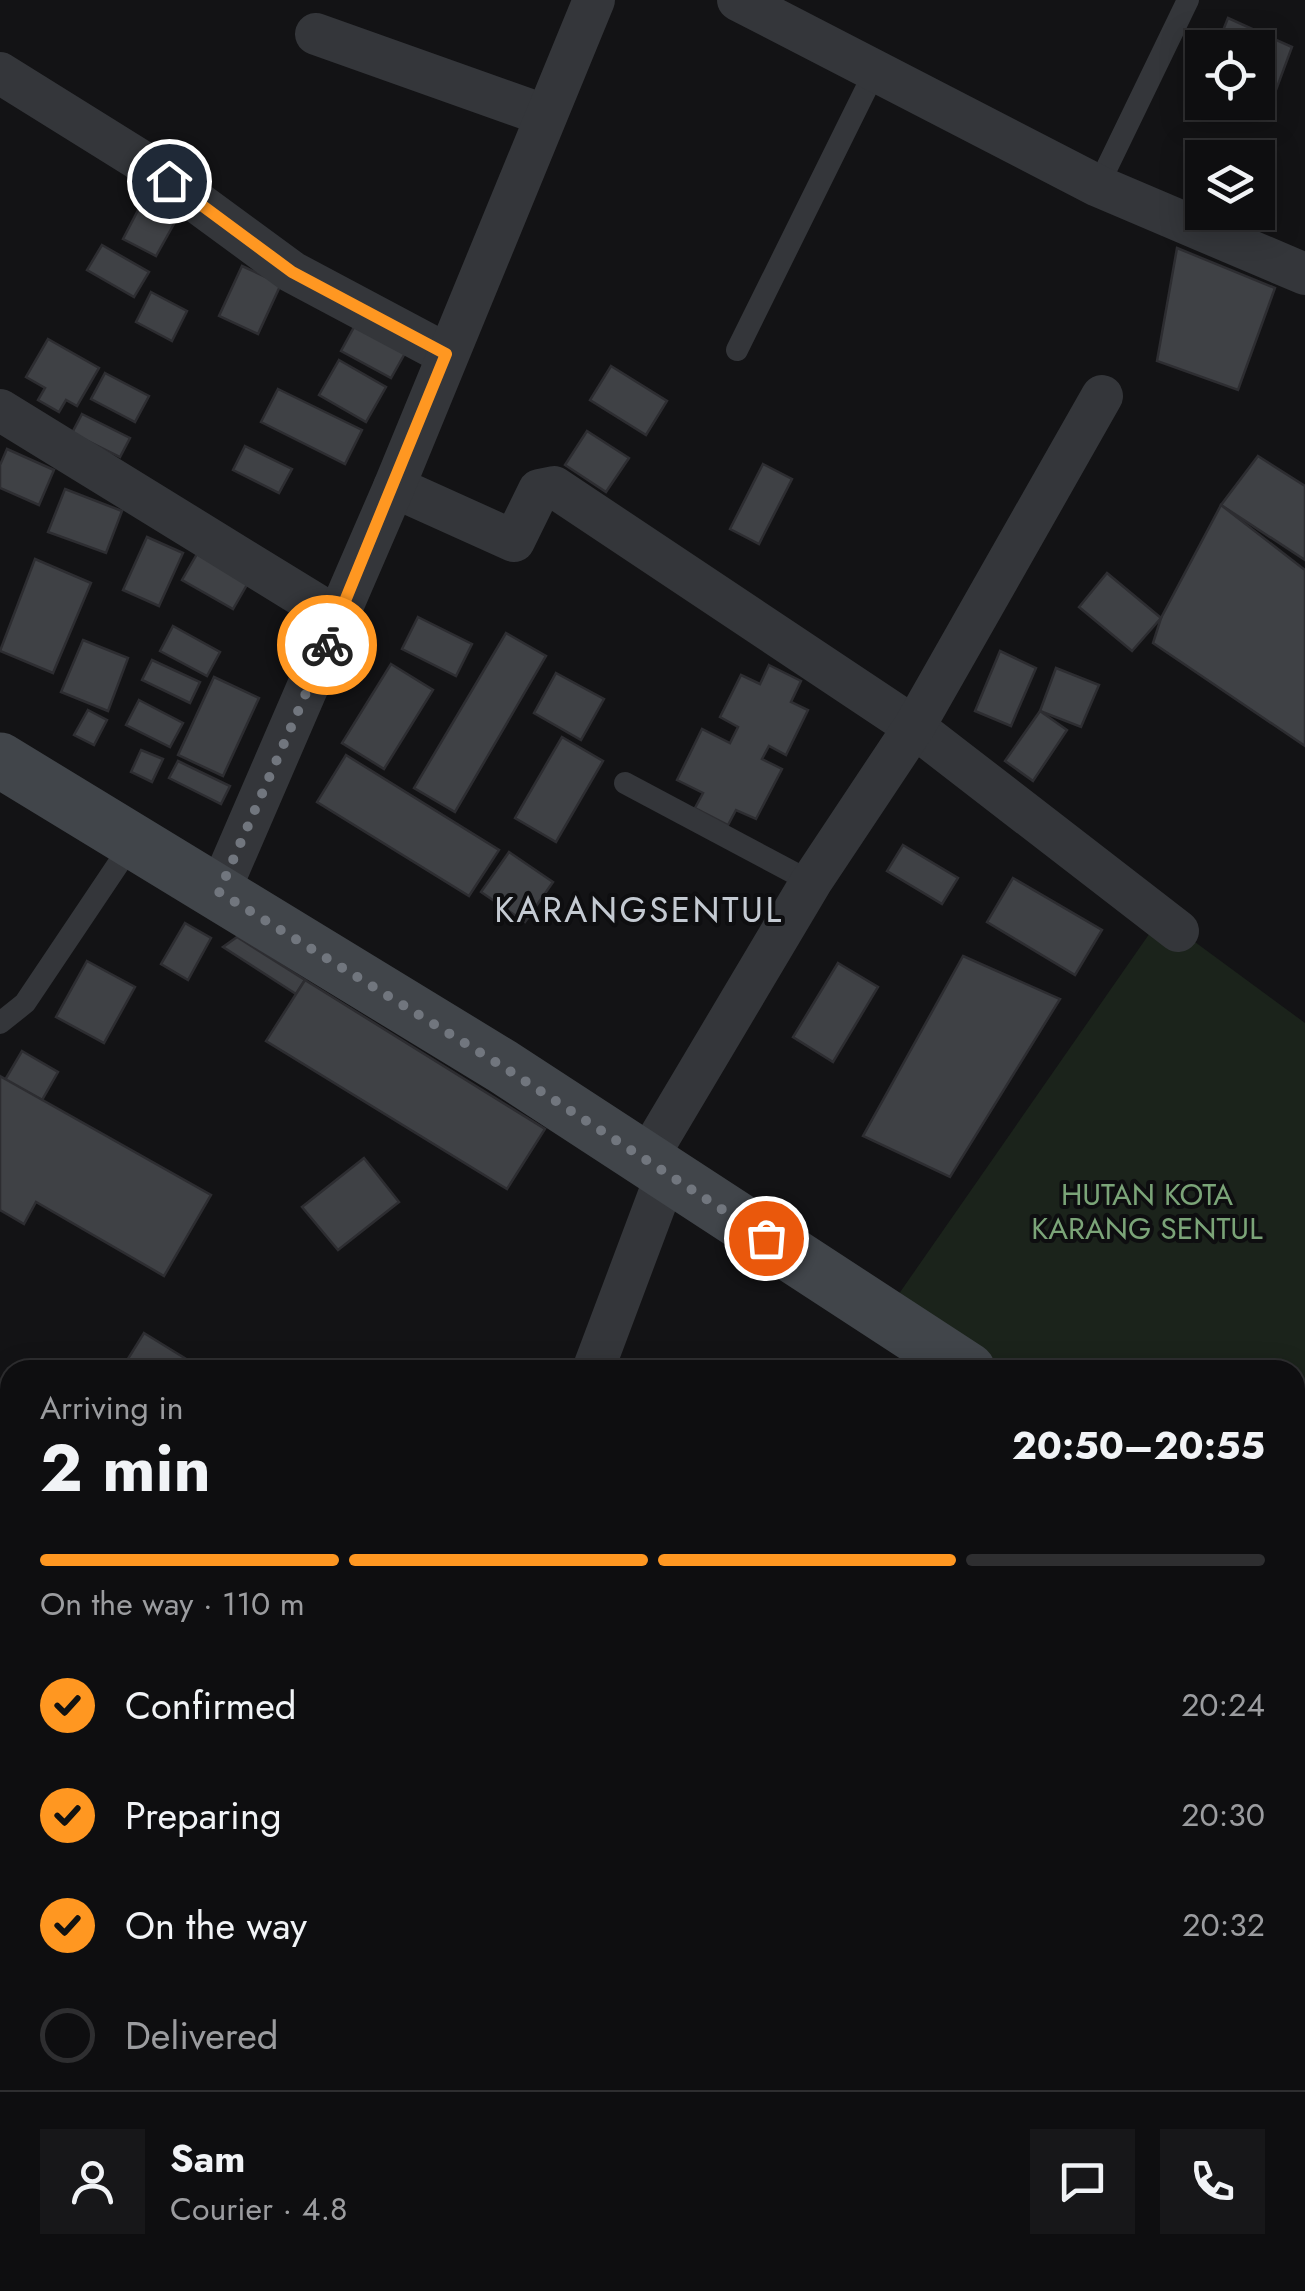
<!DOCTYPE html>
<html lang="en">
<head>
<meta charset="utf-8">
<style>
  :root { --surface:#0e0e10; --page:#171719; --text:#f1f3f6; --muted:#9b9c9f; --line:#2e2e30; --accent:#ff9721 }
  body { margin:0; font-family:Jost,sans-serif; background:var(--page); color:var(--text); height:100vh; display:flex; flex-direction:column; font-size:38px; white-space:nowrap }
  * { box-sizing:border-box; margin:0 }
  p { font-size:32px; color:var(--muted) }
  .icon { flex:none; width:55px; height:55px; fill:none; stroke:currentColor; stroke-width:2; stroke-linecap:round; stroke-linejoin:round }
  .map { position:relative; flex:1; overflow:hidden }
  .side { position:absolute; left:0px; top:1360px; width:1305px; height:932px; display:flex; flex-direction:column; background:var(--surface); border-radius:30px 30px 0 0; box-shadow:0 5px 25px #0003,0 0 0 2px var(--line) }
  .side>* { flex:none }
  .controls { position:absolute; left:1185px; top:30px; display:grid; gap:20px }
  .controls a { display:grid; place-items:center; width:90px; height:90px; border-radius:0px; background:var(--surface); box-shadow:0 5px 25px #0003,0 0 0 2px var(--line); font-size:50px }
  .pin { position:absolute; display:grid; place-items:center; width:85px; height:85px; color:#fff; margin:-42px; border:5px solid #fff; border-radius:50%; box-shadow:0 2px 10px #0007 }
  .courier { position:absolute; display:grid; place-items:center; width:100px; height:100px; margin:-50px; border:8px solid #ff9721; border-radius:50%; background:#fff; color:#222; box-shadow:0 2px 12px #0007 }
  .head em { font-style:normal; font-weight:700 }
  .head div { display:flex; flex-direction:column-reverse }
  .head { display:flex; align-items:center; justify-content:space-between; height:170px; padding:0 40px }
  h1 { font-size:65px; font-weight:700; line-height:75px }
  .bar { display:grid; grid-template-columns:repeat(4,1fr); gap:15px 10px; align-content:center; height:120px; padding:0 40px }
  .bar i { height:12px; border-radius:8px; background:var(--line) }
  .bar .current { background:var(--accent) }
  .bar p { grid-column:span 4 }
  .line { display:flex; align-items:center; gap:25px; padding:0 40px; border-top:2px solid var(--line) }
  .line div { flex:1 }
  .round { display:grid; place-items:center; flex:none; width:105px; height:105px; border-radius:0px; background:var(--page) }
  ol { padding:0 40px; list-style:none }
  li { display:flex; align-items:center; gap:30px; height:110px }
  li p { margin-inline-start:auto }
  li .icon { padding:10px; border-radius:50%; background:var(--accent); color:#111; stroke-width:4 }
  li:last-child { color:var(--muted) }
  li i { width:55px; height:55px; border:5px solid var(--line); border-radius:50% }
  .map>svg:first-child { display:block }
  .green { fill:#1b231b }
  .building { fill:#3f4145; stroke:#2d2d31; stroke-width:2.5 }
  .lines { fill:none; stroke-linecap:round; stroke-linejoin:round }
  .service { stroke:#34363a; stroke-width:22 }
  .minor { stroke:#34363a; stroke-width:42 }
  .tertiary { stroke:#34363a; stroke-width:55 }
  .secondary { stroke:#41454a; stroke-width:55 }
  .done { stroke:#71767e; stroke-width:10; stroke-dasharray:0 18 }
  .route { stroke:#ff9721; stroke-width:12 }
  .labels { text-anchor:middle; stroke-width:8; stroke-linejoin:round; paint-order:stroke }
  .park-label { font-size:30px; fill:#7ba478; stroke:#0e0e10 }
  .quarter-label { font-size:35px; letter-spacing:2.5px; fill:#c4cad2; stroke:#0e0e10 }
</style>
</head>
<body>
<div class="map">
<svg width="1305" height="2291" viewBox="0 0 1305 2291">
  <rect width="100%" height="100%" fill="#131315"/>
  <!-- green -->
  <polygon class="green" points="1161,917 1305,1023 1305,1582 1295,1576 1295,1370 979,1370 887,1311"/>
  <!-- building -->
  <g class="building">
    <polygon points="1228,18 1292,47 1270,106 1258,101 1258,48 1216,48"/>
    <polygon points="146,195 180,213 156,256 123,239"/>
    <polygon points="102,245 149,272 134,297 87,270"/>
    <polygon points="1177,248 1275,288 1238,390 1157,361"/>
    <polygon points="242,266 281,284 258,334 219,316"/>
    <polygon points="151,292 187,311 172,341 136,322"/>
    <polygon points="359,318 409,346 391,378 341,351"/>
    <polygon points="48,339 99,368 77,406 66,400 59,412 38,400 45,388 26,377"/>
    <polygon points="339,360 386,387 366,422 319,395"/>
    <polygon points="611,366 667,401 646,435 590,400"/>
    <polygon points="105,373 149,396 135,422 91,399"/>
    <polygon points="278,389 362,430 345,464 261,422"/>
    <polygon points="82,414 130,438 120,457 72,433"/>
    <polygon points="587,431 629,458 606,492 565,465"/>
    <polygon points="245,446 292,469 279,493 233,470"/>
    <polygon points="7,449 54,470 39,505 0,488 0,465"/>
    <polygon points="1258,456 1305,486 1305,560 1221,505"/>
    <polygon points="763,464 792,479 759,544 730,529"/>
    <polygon points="65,489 122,511 106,553 48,532"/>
    <polygon points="1221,505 1305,570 1305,746 1153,643 1161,618"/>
    <polygon points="147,537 183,553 159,606 123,590"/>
    <polygon points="197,554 248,583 233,609 182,580"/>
    <polygon points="35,559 91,583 53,673 0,651"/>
    <polygon points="1107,573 1161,618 1132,651 1079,607"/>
    <polygon points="418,617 472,644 456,676 402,649"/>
    <polygon points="173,626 220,652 207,676 160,651"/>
    <polygon points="506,633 546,656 455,812 414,788"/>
    <polygon points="83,640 128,658 108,711 61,692"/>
    <polygon points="1000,651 1036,668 1011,726 975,711"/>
    <polygon points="152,660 200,682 190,703 142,680"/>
    <polygon points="391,664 433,690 384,769 342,743"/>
    <polygon points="769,665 801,681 791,702 808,710 786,755 769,746 762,759 782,769 756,819 736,810 728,825 695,808 703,793 677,780 702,729 730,743 738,727 720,717 741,675 760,684"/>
    <polygon points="1056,668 1099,685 1081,727 1040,711"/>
    <polygon points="556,673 604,699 581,740 534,713"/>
    <polygon points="214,677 259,698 223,776 178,755"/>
    <polygon points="139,700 183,723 170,747 126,725"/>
    <polygon points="88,710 107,720 94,745 74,735"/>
    <polygon points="1040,711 1067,730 1033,781 1005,761"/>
    <polygon points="562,737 603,761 556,842 515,818"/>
    <polygon points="141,750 163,759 152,782 131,772"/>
    <polygon points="346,755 499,850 469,896 317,802"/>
    <polygon points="178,761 230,786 221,804 169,778"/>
    <polygon points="903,845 958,878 942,904 887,871"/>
    <polygon points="509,852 553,882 525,922 481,892"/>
    <polygon points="1013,878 1102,930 1075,975 987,922"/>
    <polygon points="185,923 211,938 188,980 161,964"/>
    <polygon points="237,937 305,980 296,994 223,947"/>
    <polygon points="963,956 1060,999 950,1177 863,1136"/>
    <polygon points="87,961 135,987 104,1043 56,1017"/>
    <polygon points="838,963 878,987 833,1062 793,1037"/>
    <polygon points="305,980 545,1129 507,1189 266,1041"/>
    <polygon points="22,1051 58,1072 42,1100 5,1080"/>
    <polygon points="0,1076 211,1195 164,1276 36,1202 24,1224 0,1210"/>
    <polygon points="364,1158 399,1202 338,1250 302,1207"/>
    <polygon points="144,1333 204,1370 121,1370"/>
    <polygon points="0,1997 10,2003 10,2149 0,2142"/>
    <polygon points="895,2282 963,2282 957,2291 909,2291"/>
  </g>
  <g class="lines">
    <!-- service -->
    <g class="service">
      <polyline points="1098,186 1188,0"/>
      <polyline points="737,350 876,69"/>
      <polyline points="625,783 811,882"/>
      <polyline points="0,1023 25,1003 133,842"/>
      <polyline points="0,1700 10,1706"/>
      <polyline points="231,2282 244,2291"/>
    </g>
    <!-- minor -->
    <g class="minor">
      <polyline points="738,0 1098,186 1305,274"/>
      <polyline points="316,34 544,115"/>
      <polyline points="0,73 138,159 292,272 446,354"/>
      <polyline points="0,410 338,618"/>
      <polyline points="394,487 514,541 539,490 554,487 914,727 1178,931"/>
      <polyline points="219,892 394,487 594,0"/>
      <polyline points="647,1158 811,882 914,727 1102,396"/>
      <polyline points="593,1370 667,1173"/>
      <polyline points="0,1932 10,1939"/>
      <polyline points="347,2291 350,2282"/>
    </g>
    <!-- tertiary -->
    <g class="tertiary">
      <polyline points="1295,1899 1305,1886"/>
      <polyline points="499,2291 536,2282"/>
    </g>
    <!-- secondary -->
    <g class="secondary">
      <polyline points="0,760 502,1066 968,1370"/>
      <polyline points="1295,1581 1305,1588"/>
    </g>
  </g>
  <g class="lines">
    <!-- done -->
    <polyline class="done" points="327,645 219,892 502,1066 766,1238"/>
    <!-- route -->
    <polyline class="route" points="169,181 292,272 446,354 327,645"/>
  </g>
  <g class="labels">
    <!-- park labels -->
    <g class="park-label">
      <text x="1147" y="1205">HUTAN KOTA<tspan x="1147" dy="34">KARANG SENTUL</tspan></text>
    </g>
    <!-- quarter labels -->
    <g class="quarter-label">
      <text x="639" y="922">KARANGSENTUL</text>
    </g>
  </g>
</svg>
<div class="controls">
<a><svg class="icon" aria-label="locate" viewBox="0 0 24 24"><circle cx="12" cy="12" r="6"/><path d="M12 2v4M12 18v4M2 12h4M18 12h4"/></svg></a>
<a><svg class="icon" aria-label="layers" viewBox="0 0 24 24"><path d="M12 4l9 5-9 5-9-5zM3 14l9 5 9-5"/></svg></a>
</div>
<div class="pin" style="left:766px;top:1238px;background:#ea580c"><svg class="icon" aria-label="bag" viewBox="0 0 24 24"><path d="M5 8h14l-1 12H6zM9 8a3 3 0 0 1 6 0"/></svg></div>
<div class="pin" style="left:169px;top:181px;background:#1f2937"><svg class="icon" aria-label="home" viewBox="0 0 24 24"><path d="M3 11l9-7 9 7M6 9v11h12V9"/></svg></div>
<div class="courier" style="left:327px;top:645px"><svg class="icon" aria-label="bike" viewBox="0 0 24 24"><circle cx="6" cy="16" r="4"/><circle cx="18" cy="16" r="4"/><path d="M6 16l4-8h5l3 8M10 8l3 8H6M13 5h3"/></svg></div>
<section class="side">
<div class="head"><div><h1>2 min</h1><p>Arriving in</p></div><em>20:50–20:55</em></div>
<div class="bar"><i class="current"></i><i class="current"></i><i class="current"></i><i></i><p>On the way · 110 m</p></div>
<ol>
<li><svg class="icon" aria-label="check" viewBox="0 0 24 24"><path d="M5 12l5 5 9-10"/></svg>Confirmed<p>20:24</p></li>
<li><svg class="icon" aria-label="check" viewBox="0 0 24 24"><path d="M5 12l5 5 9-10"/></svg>Preparing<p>20:30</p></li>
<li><svg class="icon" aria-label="check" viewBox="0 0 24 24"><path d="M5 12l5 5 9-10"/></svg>On the way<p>20:32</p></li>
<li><i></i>Delivered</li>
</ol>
<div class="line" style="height:180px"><a class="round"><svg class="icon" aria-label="person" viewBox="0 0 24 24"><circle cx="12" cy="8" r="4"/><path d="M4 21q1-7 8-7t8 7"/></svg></a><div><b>Sam</b><p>Courier · 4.8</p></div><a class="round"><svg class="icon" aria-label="chat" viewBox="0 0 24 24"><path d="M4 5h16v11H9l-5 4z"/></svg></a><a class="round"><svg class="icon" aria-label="phone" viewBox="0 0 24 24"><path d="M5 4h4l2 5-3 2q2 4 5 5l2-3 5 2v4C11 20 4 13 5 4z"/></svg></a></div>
</section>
</div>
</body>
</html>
